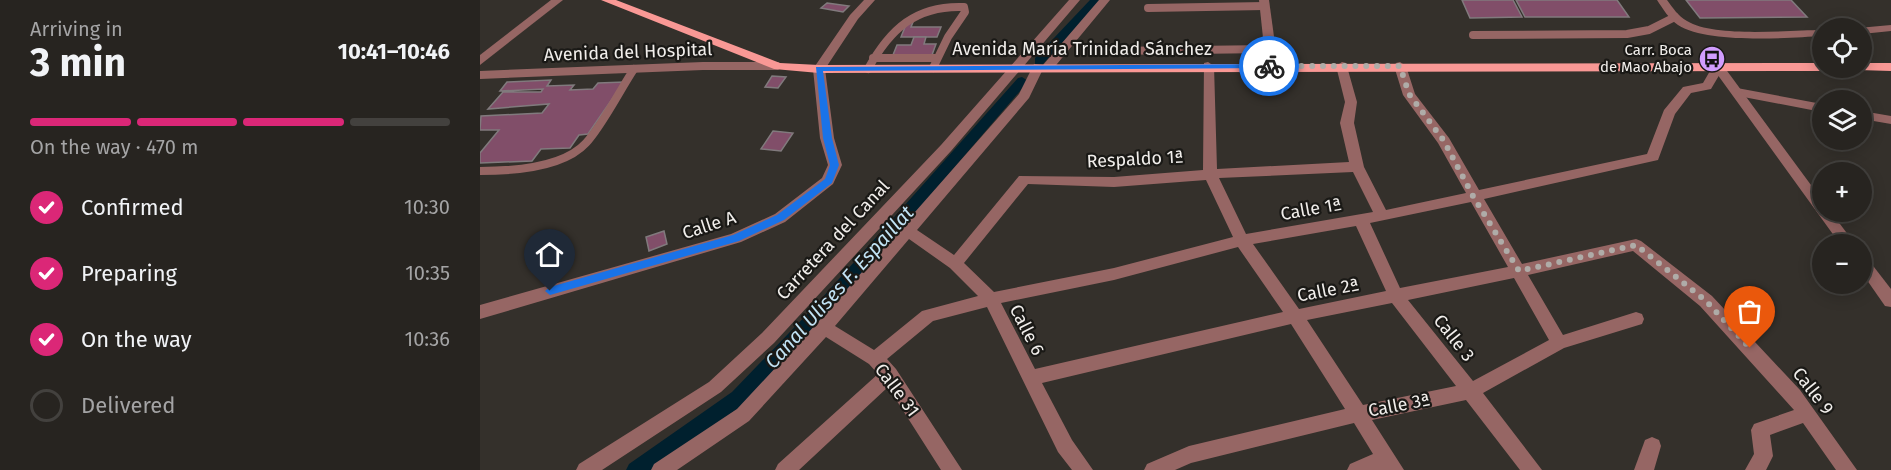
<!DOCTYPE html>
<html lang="en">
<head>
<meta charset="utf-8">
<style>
  :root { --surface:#272420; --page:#2f2c29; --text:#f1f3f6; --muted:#a4a4a5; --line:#43413e; --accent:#db2777 }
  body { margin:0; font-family:"Fira Sans",sans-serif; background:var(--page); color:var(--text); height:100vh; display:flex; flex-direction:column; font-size:22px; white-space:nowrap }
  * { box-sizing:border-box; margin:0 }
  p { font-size:20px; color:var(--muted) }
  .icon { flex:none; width:33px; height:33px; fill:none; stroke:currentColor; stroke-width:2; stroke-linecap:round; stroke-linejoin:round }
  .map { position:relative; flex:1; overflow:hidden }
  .drawer { display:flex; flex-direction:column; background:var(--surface); width:480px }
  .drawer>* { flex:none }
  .buttons { position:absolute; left:1332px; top:18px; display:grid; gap:12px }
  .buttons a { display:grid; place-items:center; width:60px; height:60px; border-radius:50%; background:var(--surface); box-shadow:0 3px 15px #0003,0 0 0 2px var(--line); font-size:30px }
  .pin { position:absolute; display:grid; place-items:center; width:51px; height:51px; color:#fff; margin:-62px -26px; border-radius:50% 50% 50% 0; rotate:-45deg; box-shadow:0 0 6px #0007 }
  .pin .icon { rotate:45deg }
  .courier { position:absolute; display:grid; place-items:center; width:60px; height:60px; margin:-30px; border:4px solid #1a73e8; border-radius:50%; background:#fff; color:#222; box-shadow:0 2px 8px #0007 }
  .summary em { font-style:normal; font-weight:700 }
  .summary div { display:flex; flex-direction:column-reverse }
  .summary { display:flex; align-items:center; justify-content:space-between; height:102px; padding:0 30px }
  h1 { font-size:39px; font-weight:700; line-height:45px }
  .bar { display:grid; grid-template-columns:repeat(4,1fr); gap:9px 6px; align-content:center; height:72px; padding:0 30px }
  .bar i { height:8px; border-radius:4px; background:var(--line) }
  .bar .selected { background:var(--accent) }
  .bar p { grid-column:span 4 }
  ol { padding:0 30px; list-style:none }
  li { display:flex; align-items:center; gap:18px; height:66px }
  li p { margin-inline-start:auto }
  li .icon { padding:6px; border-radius:50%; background:var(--accent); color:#fff; stroke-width:4 }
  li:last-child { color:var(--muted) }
  li i { width:33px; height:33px; border:3px solid var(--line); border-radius:50% }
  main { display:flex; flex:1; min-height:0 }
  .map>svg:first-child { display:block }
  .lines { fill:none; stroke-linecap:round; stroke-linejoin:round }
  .canal { fill:#00202e; fill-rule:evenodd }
  .building { fill:#814e69; stroke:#817a7d; stroke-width:1.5 }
  .service { stroke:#966664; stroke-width:8 }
  .minor { fill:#966664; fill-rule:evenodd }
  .tertiary { fill:#966664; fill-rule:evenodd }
  .primary { fill:#f99895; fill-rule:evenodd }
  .route { fill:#1a73e8 }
  .done { stroke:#afaca8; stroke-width:6; stroke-dasharray:0 10.8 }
  .labels { text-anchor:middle; stroke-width:4.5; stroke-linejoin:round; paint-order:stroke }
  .far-poi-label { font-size:15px; fill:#f1eeeb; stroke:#1a1916; text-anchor:end }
  .street-label { font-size:18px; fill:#f1eeeb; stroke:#1a1916 }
  .water-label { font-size:20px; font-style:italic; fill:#c1e3f5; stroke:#1a1916 }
</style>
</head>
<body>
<main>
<section class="drawer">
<div class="summary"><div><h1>3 min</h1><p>Arriving in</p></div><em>10:41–10:46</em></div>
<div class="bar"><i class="selected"></i><i class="selected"></i><i class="selected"></i><i></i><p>On the way · 470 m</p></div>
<ol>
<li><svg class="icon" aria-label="check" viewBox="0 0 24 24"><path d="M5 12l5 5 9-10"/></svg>Confirmed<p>10:30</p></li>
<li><svg class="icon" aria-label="check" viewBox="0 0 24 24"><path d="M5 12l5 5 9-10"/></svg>Preparing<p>10:35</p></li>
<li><svg class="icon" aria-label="check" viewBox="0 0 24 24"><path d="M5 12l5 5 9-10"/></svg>On the way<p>10:36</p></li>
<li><i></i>Delivered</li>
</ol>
</section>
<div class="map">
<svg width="1411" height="470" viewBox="0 0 1411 470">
  <rect width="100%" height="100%" fill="#34302b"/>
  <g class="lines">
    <!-- canal -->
    <g class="canal">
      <polygon points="610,0 621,0 563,64 555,64 555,58"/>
      <polygon points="542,77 548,81 546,84 346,317 264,404 172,470 146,470 149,464 252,392 334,307 538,78"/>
    </g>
  </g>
  <!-- building -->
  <g class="building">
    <polygon points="982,0 1033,0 1042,17 990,18"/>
    <polygon points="1036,0 1137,0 1149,17 1045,17"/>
    <polygon points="1206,0 1311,0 1327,17 1220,18"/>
    <polygon points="347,3 369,6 363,12 341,8"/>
    <polygon points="427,22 433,22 431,27 461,27 457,37 421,37"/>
    <polygon points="434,37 446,37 444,44 456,44 452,55 413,55 417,45 431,45"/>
    <polygon points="292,76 306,77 298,88 285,87"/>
    <polygon points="71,80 67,86 94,85 90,90 113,89 118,83 144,82 108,134 99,135 90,148 61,149 52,161 0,163 0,153 19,130 0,130 1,116 62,113 69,104 8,109 23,92 61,92 63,89 20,91 27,82"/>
    <polygon points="293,131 313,133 301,151 281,149"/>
    <polygon points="184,231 187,244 169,251 166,237"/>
  </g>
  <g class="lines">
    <!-- service -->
    <g class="service">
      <polyline points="668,8 785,6"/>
      <polyline points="993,35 1147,34 1169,30 1195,17"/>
      <polyline points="630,51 790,49"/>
      <polyline points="393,58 456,58"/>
      <path d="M388 69C410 29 436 5 484 7L485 12 468 37 453 68"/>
      <path d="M0 171C31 171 83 168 106 143 122 126 140 90 154 69"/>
    </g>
    <!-- minor -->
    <g class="minor">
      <polygon points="71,0 83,0 0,65 0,55"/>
      <polygon points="384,0 395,0 378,19 345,69 354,138 362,165 353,184 305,222 261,242 0,319 0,305 251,234 295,214 342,178 348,165 340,138 333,69 370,15"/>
      <polygon points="589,0 600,0 471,151 294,343 241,392 122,470 96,470 99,464 229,382 282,333 461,145"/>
      <path d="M619 0H630L572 70 563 69 549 98 437 230 474 255 539 176 634 177 723 170 724 63 728 62 734 66 737 169 869 162 860 123 865 102 856 66 862 62 866 63 877 102 874 123 884 167 906 210 986 193 958 143 923 95 914 66 916 63 920 62 926 66 935 94 969 138 999 190 1167 154 1184 110 1203 87 1223 83 1234 64 1238 63 1244 67 1231 89 1211 93 1195 114 1178 160 1004 199 1042 264 1156 239 1161 241 1232 296 1320 390 1377 470H1356L1323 423 1290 435 1293 456 1286 470H1265L1274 454 1271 430 1274 424 1314 410 1220 306 1153 251 1048 275 1083 335 1156 312 1162 314 1164 319 1162 324 1084 348 1003 393 1062 470H1040L986 400 892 420 924 470H867L870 464 893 454 874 423 711 463 695 470H664L667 464 709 446 865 409 811 324 562 383 592 440 613 470H592L578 452 507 307 453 321 407 359 416 369 482 470H461L408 387 319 470H295L298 464 398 374 389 364 346 337 269 421 197 470H171L174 464 257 409 338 322 539 94 554 64 563 65ZM873 172 893 212 766 234 739 178ZM726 180 753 237 634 268 514 292 484 263 548 184 634 187ZM991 202 1028 267 920 288 890 223ZM876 226 906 291 819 309 773 244ZM429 239 470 268 498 296 442 311 394 350 355 326ZM758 247 803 312 555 369 521 303 634 280ZM1034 278 1069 340 993 381 928 300ZM912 303 976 386 883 405 827 320Z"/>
      <polygon points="779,0 789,0 798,66 792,70 786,66"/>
      <path d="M1177 0H1187C1193 8 1198 16 1207 21 1235 38 1308 30 1342 30V36C1307 38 1228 44 1198 25 1189 19 1183 9 1177 0Z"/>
      <polygon points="1411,25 1411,31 1382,34 1382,28 1378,28"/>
      <polygon points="223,62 298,62 304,66 298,70 223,70 0,79 0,71"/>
      <polygon points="1257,88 1342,104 1342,112 1253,95 1251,92 1253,89"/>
      <polygon points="1382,111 1411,116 1411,124 1382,119"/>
      <polygon points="1172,437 1179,440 1181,446 1174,470 1154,470 1165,440"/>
    </g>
    <!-- tertiary -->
    <g class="tertiary">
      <polygon points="1238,63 1242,64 1342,200 1342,212 1351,212 1375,244 1360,244 1232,67"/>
      <polygon points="1382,256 1387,258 1411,289 1411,307 1405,306 1382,273"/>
    </g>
    <!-- primary -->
    <g class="primary">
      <polygon points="121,0 136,0 300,63 339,65 1342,63 1342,68 1348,68 1342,71 339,73 294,69"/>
      <polygon points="1382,63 1411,63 1411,71 1378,70 1376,68 1382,68"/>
    </g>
  </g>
  <!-- route -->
  <polygon class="route" points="789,64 793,66 792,68 343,71 352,138 359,165 352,183 304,220 259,241 70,295 65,291 70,287 253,235 297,215 345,179 350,165 343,138 336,67"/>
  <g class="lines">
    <!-- done -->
    <polyline class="done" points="789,66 920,66 929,94 964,141 993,196 1039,271 1156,245 1226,301 1270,348"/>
  </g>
  <!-- icons -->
  <defs>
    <symbol id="bus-disc" viewBox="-11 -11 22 22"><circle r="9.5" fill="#d19dfe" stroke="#1a1916"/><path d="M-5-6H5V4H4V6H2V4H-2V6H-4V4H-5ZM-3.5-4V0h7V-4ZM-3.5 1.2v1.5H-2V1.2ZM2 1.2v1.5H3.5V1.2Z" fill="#111"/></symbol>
  </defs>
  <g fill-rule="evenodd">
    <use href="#bus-disc" x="1217" y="44" width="30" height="30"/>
  </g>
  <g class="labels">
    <!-- far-poi labels -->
    <g class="far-poi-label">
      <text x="1212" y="55">Carr. Boca<tspan x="1212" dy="17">de Mao Abajo</tspan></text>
    </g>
    <!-- street labels -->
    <g class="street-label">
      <text x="602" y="55">Avenida María Trinidad Sánchez</text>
      <text transform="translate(148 52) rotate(-2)" y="6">Avenida del Hospital</text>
      <text transform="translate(655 159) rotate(-3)" y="6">Respaldo 1ª</text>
      <text transform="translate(831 209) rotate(-10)" y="6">Calle 1ª</text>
      <text transform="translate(229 225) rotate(-18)" y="6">Calle A</text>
      <text transform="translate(353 240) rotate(-47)" y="6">Carretera del Canal</text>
      <text transform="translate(848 290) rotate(-11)" y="6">Calle 2ª</text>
      <text transform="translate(547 330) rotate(63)" y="6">Calle 6</text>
      <text transform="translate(974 338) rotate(52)" y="6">Calle 3</text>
      <text transform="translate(417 390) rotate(53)" y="6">Calle 31</text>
      <text transform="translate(1333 391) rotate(52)" y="6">Calle 9</text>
      <text transform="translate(919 405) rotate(-11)" y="6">Calle 3ª</text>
    </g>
    <!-- water labels -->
    <g class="water-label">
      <text transform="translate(359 287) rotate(-48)" y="7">Canal Ulises F. Espaillat</text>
    </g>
  </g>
</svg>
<div class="buttons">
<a><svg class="icon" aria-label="locate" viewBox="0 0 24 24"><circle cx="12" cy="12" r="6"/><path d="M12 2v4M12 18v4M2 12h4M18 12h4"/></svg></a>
<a><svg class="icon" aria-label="layers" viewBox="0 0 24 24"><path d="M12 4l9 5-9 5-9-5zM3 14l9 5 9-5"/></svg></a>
<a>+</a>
<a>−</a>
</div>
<div class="pin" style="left:1270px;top:348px;background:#ea580c"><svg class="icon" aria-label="bag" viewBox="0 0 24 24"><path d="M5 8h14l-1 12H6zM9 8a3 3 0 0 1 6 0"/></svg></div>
<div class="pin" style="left:70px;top:291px;background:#1f2937"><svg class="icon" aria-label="home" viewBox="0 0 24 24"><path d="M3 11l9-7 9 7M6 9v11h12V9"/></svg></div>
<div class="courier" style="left:789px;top:66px"><svg class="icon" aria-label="bike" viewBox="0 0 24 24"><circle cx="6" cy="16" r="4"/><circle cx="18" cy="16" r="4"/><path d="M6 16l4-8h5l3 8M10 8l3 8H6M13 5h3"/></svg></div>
</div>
</main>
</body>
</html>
